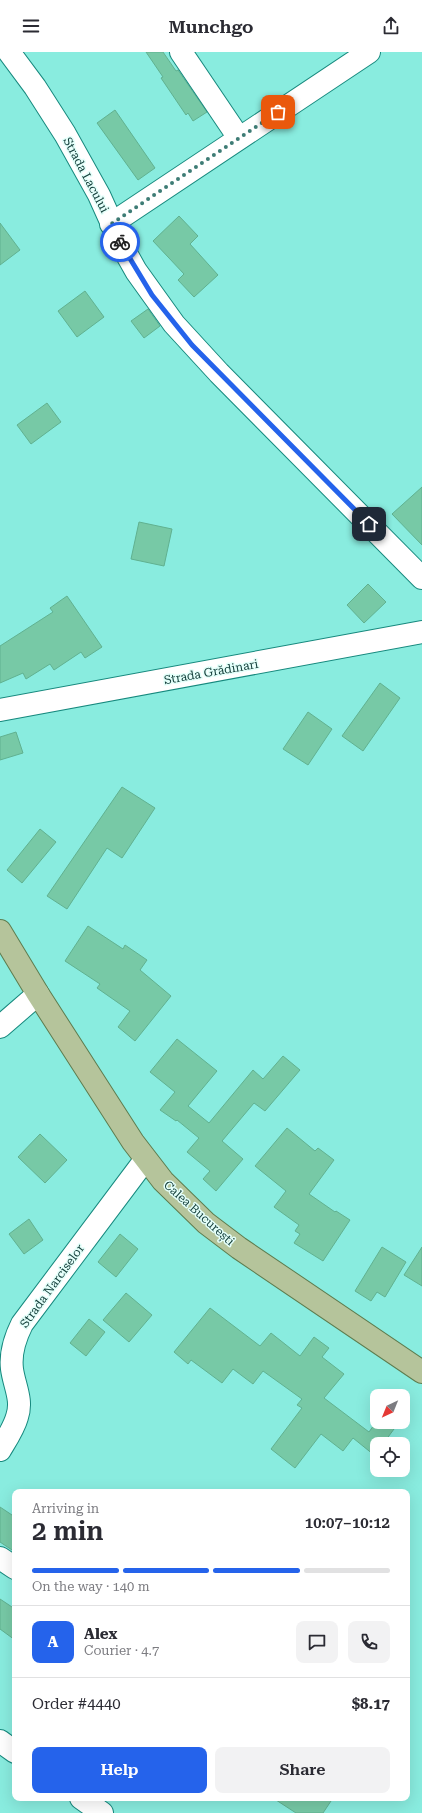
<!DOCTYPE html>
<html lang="en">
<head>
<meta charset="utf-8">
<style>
  :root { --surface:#fff; --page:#f2f2f3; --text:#2b2b33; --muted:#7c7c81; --line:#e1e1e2; --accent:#2563eb }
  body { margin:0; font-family:"Roboto Serif",serif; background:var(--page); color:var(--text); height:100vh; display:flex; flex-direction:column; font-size:15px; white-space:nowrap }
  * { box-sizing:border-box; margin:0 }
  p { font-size:13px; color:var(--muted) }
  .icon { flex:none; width:22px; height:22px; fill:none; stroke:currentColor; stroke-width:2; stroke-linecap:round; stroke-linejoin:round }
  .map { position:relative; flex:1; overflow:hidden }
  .drawer { position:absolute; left:12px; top:1437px; width:398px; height:312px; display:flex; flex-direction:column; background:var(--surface); border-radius:8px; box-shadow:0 4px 16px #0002 }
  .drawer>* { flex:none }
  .needle { width:26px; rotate:223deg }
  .fabs { position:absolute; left:370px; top:1337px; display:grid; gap:8px }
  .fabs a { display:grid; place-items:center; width:40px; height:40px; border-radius:8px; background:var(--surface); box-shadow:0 4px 16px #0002; font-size:20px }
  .pin { position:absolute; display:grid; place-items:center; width:34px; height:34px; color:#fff; margin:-17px; border-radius:8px; box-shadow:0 2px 6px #0006 }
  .courier { position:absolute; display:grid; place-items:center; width:40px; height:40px; margin:-20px; border:3px solid #2563eb; border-radius:50%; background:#fff; color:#222; box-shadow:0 1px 5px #0007 }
  .overview em { font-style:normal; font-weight:600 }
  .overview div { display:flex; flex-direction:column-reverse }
  .overview { display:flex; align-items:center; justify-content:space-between; height:68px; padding:0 20px }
  h1 { font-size:26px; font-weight:600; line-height:30px }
  .bar { display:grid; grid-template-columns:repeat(4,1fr); gap:6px 4px; align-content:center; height:48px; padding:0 20px }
  .bar i { height:5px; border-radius:3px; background:var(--line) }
  .bar .active { background:var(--accent) }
  .bar p { grid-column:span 4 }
  .line { display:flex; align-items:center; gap:10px; padding:0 20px; border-top:1px solid var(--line) }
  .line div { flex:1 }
  .round { display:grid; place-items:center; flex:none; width:42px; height:42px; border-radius:8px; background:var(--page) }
  .button { display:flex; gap:8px; margin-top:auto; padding:8px 20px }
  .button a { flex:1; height:46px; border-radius:8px; background:var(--accent); color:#fff; font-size:16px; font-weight:600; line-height:46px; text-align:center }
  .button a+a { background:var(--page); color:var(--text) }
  header { display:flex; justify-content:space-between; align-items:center; height:52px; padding:0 20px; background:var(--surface); font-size:18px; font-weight:600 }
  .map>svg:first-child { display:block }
  .building { fill:#77c9a6; stroke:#60b190 }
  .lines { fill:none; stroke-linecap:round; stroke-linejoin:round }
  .minor-casing { stroke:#17897e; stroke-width:24 }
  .major-casing { stroke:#5e7c4e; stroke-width:24 }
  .minor { stroke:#fff; stroke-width:22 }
  .major { stroke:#b5c49b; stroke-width:22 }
  .done { stroke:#3e7c75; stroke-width:4; stroke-dasharray:0 7.2 }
  .route { stroke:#2563eb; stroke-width:5 }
  .labels { text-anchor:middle; stroke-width:3; stroke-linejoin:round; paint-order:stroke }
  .street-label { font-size:12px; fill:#16403c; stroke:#e4fffa }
</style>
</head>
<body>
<header><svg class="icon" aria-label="menu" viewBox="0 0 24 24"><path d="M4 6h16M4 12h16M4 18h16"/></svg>Munchgo<svg class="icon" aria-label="share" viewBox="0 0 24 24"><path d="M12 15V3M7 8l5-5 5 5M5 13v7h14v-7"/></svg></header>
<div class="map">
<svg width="422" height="1761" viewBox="0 0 422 1761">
  <rect width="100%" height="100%" fill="#89ecdf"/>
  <!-- building -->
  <g class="building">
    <polygon points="146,0 163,0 176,19 178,18 207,60 193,69 188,61 186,63 161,26 163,25"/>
    <polygon points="115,58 155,116 138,128 97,71"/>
    <polygon points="179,164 198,184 190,192 218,223 194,245 178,228 184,222 153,189"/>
    <polygon points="0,171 20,198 0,213"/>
    <polygon points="85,239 104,265 77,285 58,259"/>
    <polygon points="148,257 160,274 144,286 131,269"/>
    <polygon points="47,351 61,370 31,392 17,373"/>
    <polygon points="422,435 422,493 392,462"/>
    <polygon points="139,470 172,477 164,514 131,507"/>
    <polygon points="368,532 386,550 364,571 347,553"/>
    <polygon points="67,544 102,595 85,606 81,600 54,618 50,612 26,627 23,621 0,631 0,594 53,560 50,556"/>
    <polygon points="380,631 400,646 363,699 342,684"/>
    <polygon points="308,660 332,677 308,713 283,697"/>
    <polygon points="16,680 23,701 0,708 0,685"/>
    <polygon points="122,735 155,756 122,806 107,796 67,857 47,844"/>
    <polygon points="40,777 56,790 22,831 7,818"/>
    <polygon points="88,874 123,897 125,893 147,908 140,918 171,944 135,989 118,975 130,959 97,936 100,932 65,909"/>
    <polygon points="177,987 217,1019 188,1054 209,1071 253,1018 263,1027 283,1004 300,1018 265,1059 254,1051 222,1089 243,1107 216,1139 203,1127 210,1119 187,1100 199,1086 177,1068 176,1069 160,1058 175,1040 150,1020"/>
    <polygon points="287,1076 315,1099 318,1096 334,1108 309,1142 335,1160 336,1159 350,1168 323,1209 294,1191 300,1182 295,1179 299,1173 274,1155 286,1139 255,1114"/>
    <polygon points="40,1082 67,1108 45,1131 18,1105"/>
    <polygon points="29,1167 43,1188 24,1202 9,1182"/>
    <polygon points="120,1182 138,1197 116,1225 98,1210"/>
    <polygon points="382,1195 406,1210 385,1245 377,1240 371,1249 355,1239"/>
    <polygon points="422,1195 422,1234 404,1223"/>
    <polygon points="126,1241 152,1263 129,1290 103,1268"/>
    <polygon points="210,1256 260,1294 271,1281 300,1304 314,1285 329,1296 322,1305 344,1322 324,1346 369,1380 376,1370 385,1370 394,1377 383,1392 377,1392 377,1399 374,1403 353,1386 343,1399 321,1382 295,1416 271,1397 302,1356 297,1353 302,1347 263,1319 253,1332 233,1317 222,1331 191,1308 188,1312 174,1300"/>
    <polygon points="89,1267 105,1280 86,1304 70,1291"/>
    <polygon points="0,1455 15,1465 15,1500 0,1490"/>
    <polygon points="0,1547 15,1557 15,1588 0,1577"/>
    <polygon points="273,1746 333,1746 323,1761 296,1761"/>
  </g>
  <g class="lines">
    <defs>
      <g id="minor">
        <polyline points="9,0 35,35 65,82 99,143 122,194 136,219 174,272 219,321 422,526"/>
        <polyline points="181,0 239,86"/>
        <polyline points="111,172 369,0"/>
        <polyline points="0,658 422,580"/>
        <polyline points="0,975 38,942"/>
        <path d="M0 1398C6 1388 14 1376 17 1365 23 1348 14 1333 12 1317 10 1301 15 1286 22 1272L145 1108"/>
        <polyline points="0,1506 15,1516"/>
        <polyline points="0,1689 15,1700"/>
        <polyline points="81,1746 102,1761"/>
      </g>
      <polyline id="major" points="0,879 38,942 133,1090 163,1129 206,1171 239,1196 422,1320"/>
    </defs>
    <!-- minor casing -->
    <use href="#minor" class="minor-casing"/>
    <!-- major casing -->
    <use href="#major" class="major-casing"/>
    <!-- minor -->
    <use href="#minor" class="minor"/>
    <!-- major -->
    <use href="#major" class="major"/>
  </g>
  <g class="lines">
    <!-- done -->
    <polyline class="done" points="120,190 111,172 278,60"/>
    <!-- route -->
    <polyline class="route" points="120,190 152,243 192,293 369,472"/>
  </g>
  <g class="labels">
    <!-- street labels -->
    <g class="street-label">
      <text transform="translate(86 123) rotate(62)" y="4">Strada Lacului</text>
      <text transform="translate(211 620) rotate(-10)" y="4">Strada Grădinari</text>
      <text transform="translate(199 1161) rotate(42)" y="4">Calea București</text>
      <text transform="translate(52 1234) rotate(-54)" y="4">Strada Narciselor</text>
    </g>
  </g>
</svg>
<div class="fabs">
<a><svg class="needle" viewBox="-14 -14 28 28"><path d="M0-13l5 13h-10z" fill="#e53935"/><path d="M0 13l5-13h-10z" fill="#7c7c81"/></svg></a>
<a><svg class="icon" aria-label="locate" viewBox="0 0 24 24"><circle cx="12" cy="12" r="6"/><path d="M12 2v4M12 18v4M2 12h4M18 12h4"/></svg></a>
</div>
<div class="pin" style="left:278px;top:60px;background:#ea580c"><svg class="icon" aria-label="bag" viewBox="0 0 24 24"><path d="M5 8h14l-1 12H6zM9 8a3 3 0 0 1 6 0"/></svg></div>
<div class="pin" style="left:369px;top:472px;background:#1f2937"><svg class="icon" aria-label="home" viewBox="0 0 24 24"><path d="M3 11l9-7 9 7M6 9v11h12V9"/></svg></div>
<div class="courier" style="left:120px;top:190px"><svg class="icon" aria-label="bike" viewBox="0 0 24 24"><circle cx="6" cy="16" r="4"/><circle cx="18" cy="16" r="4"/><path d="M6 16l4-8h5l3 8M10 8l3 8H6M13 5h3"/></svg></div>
<section class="drawer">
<div class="overview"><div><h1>2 min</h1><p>Arriving in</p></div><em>10:07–10:12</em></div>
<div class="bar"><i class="active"></i><i class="active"></i><i class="active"></i><i></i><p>On the way · 140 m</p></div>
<div class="line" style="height:72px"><b class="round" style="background:var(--accent);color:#fff">A</b><div><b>Alex</b><p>Courier · 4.7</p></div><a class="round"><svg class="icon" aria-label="chat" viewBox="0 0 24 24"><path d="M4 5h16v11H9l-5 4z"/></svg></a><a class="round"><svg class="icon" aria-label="phone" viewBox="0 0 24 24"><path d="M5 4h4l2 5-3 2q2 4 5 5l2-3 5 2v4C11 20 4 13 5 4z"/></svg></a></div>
<div class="line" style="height:52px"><div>Order #4440</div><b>$8.17</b></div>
<div class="button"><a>Help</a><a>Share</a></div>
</section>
</div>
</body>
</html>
